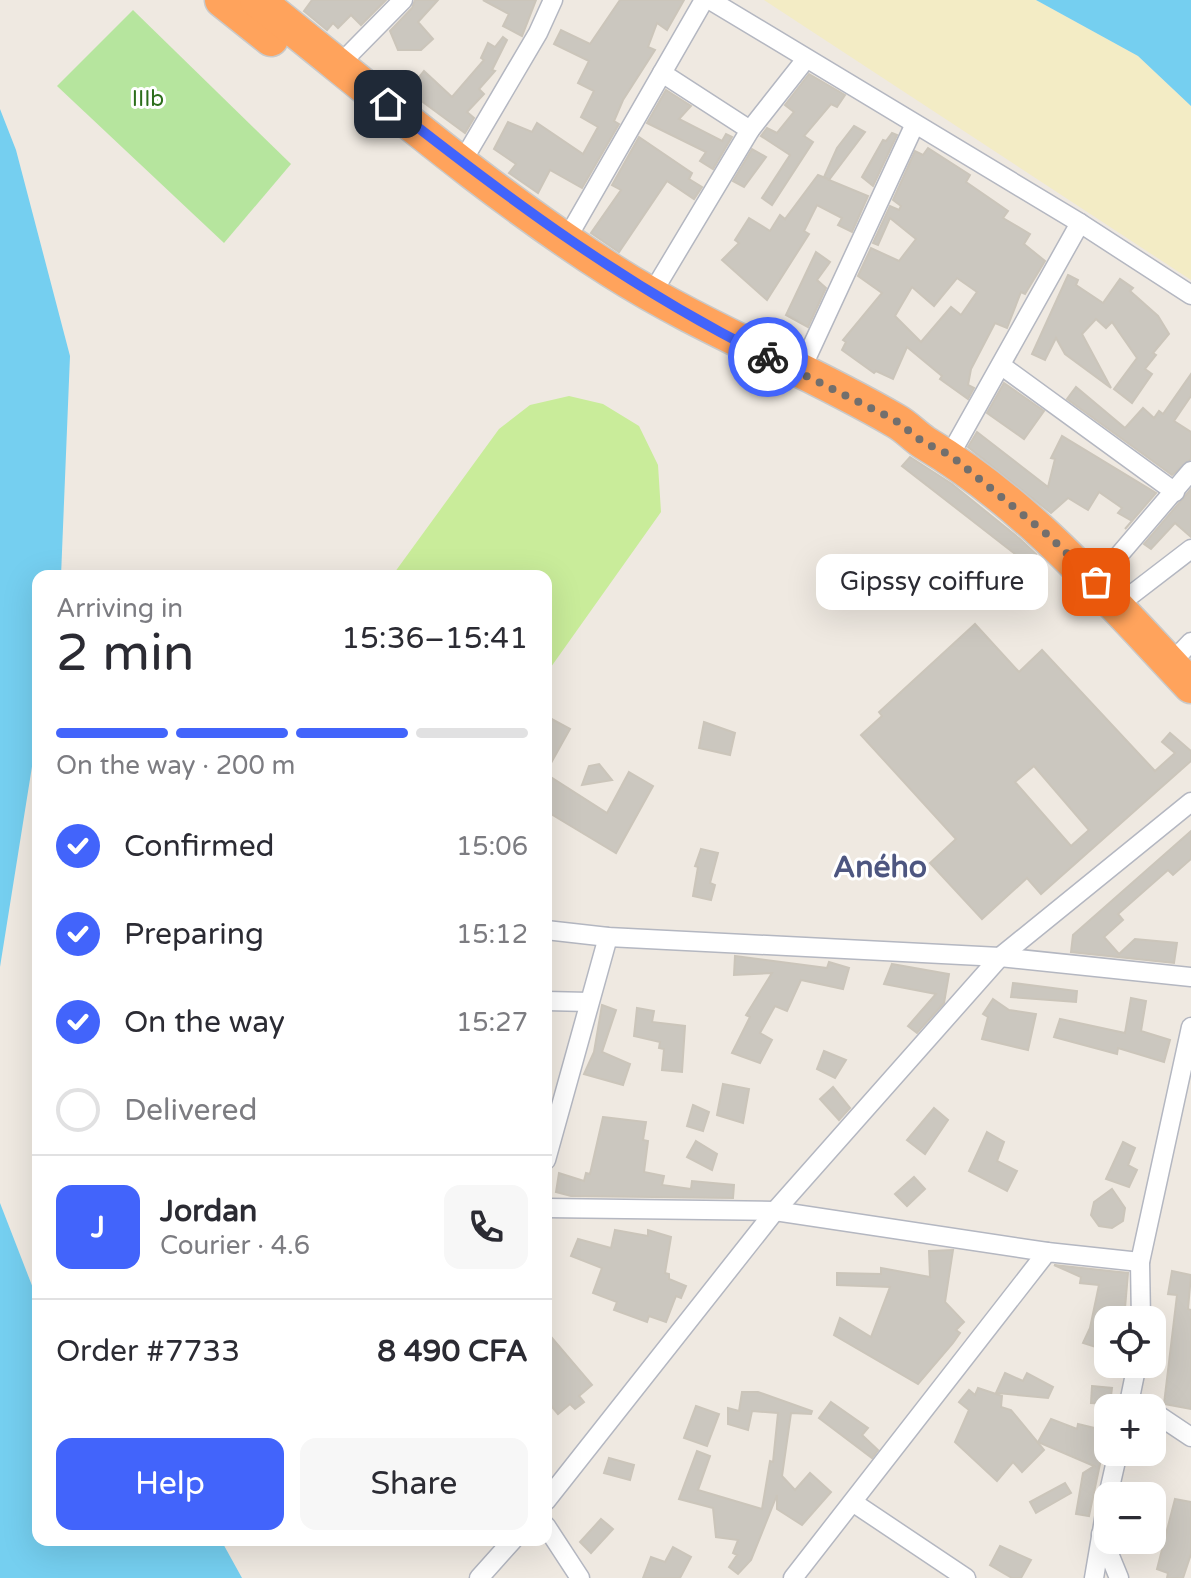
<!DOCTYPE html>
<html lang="en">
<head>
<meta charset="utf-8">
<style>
  :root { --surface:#fff; --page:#f7f7f7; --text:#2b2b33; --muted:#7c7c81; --line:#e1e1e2; --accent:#4264fb }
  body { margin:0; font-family:"Varela Round",sans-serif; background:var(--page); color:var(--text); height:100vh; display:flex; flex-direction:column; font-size:30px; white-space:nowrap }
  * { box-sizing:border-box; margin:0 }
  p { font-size:26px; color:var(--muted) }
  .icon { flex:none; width:44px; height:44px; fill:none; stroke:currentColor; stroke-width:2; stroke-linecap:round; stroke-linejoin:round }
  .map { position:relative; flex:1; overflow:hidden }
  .sheet { position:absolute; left:32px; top:570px; width:520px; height:976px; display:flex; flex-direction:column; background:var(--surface); border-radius:16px; box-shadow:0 8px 32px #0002 }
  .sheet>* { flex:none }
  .buttons { position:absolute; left:1094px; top:1306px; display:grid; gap:16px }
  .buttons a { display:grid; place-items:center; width:72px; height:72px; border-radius:16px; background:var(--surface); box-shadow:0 8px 32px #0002; font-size:40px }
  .pin { position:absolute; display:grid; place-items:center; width:68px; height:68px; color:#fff; margin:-34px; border-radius:16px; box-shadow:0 4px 12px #0006 }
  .courier { position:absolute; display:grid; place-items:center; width:80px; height:80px; margin:-40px; border:6px solid #4264fb; border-radius:50%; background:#fff; color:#222; box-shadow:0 2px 10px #0007 }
  .bubble { position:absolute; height:56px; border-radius:16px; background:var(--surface); box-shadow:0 8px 32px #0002; font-size:26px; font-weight:600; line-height:56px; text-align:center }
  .overview em { font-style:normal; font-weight:600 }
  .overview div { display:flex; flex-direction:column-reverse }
  .overview { display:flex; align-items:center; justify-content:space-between; height:136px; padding:0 24px }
  h1 { font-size:52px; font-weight:600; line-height:60px }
  .bar { display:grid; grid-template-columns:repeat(4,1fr); gap:12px 8px; align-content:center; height:96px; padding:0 24px }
  .bar i { height:10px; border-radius:6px; background:var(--line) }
  .bar .active { background:var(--accent) }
  .bar p { grid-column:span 4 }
  .line { display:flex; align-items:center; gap:20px; padding:0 24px; border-top:2px solid var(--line) }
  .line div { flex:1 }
  .round { display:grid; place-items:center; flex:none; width:84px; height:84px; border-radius:16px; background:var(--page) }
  ol { padding:0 24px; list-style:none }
  li { display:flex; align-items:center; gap:24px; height:88px }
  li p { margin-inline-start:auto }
  li .icon { padding:8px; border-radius:50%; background:var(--accent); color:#fff; stroke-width:4 }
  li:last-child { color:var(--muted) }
  li i { width:44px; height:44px; border:4px solid var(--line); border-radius:50% }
  .button { display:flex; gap:16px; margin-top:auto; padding:16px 24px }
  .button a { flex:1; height:92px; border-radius:16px; background:var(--accent); color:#fff; font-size:32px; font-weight:600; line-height:92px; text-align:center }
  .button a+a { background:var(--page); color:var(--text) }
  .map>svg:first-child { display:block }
  .green { fill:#b6e59e }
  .sand { fill:#f3ecc5 }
  .pitch { fill:#c9ec9a }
  .water { fill:#75cff0 }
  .building { fill:#cbc7bf; stroke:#cbc5ba; stroke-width:2; fill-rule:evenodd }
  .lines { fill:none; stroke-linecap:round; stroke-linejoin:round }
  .street-casing { stroke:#b4b7c1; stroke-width:21 }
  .highway-casing { stroke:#c9c9c9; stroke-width:37 }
  .street { stroke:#fff; stroke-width:18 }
  .highway { stroke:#ffa35c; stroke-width:34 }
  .done { stroke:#726f6d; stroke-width:8; stroke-dasharray:0 14.4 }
  .route { stroke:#4264fb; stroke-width:10 }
  .labels { text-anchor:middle; stroke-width:6; stroke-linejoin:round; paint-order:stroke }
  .park-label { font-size:22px; fill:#2c6e1b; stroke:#fff }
  .district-label { font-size:30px; font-weight:bold; fill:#4d5680; stroke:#fff }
</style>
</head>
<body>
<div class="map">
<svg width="1191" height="1578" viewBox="0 0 1191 1578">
  <rect width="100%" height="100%" fill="#efe9e1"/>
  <!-- green -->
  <polygon class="green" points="133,10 291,164 224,243 57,86"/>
  <!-- sand -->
  <polygon class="sand" points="764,0 1036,0 1138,56 1191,106 1191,280"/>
  <!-- pitch -->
  <polygon class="pitch" points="569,396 603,404 639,426 658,465 661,512 546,674 546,576 392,576 499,429 530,405"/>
  <!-- water -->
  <g class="water">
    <polygon points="1036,0 1191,0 1191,106 1138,56"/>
    <polygon points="0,109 16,150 70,356 61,576 38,576 38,729 0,967"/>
    <polygon points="0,1203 38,1301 38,1540 221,1540 242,1578 0,1578"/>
  </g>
  <!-- building -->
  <g class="building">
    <polygon points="312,0 386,0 361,25 351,15 338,28 333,23 327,30 304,11"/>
    <polygon points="415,0 438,0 418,22 433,39 421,50 398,50 390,31 412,8"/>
    <polygon points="483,0 536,0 522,36 503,26 509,14"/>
    <polygon points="620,0 684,0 667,30 657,23 648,47 655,50 623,100 614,121 619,124 582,188 550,170 538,193 509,173 516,164 494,149 508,122 532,132 537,123 583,154 598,127 581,117 594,91 578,83 589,61 554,44 561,30 590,44"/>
    <polygon points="503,37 507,40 492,70 495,71 479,89 484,94 467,112 474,118 465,133 408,91 424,71 452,97 484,60 481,58 488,43 495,47"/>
    <polygon points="809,74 845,95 837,107 831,104 804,136 813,142 772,205 762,198 790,155 761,136 767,128 777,133 794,112 785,105"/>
    <polygon points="666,90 691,106 679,119 722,141 726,134 732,137 713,169 700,161 706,152 647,123"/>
    <polygon points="854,126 865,132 829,180 868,196 852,232 838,225 842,218 817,205 804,231 809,234 767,300 722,260 739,243 735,240 749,218 770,231 780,215 785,219 818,175 828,179 824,177 837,148"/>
    <polygon points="892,133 897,135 873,186 862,177 883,140 886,141"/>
    <polygon points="639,137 692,173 689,179 702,187 694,199 667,181 619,252 591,233 621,190 612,185"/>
    <path d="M928 148 970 175 966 182 1008 211 1003 218 1030 234 1024 244 1045 261 1025 294 1021 292 1007 328 995 323 971 369 968 385 974 388 968 399 940 379 942 376 907 347 893 379 876 371 874 373 842 350 846 342 843 340 882 293 858 276 871 248 899 261 916 239 890 218 878 245 873 243 890 206 899 210 901 206 893 200 915 151 923 155ZM957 278 977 292 961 315 951 307 921 342 895 316 912 287 934 306Z"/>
    <polygon points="752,149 766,157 744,187 733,181"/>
    <polygon points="816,252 830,262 817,280 826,288 808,327 786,315"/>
    <polygon points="1068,275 1078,280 1076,285 1103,303 1120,279 1133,288 1130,291 1158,316 1169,334 1153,353 1156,355 1145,369 1152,374 1132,403 1114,389 1137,358 1112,322 1106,328 1096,319 1082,334 1111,388 1065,354 1056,338 1045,360 1032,354"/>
    <polygon points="1191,374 1191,396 1174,421 1191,432 1191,459 1172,475 1067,399 1076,387 1125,428 1143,408 1154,418 1159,411 1163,414"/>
    <polygon points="1004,383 1044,411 1024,439 987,413"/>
    <polygon points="977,432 1048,487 1055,459 1051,458 1062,436 1156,493 1125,529 1132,521 1118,513 1122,508 1099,492 1088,510 1068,498 1051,513 968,447"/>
    <polygon points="910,457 952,484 1020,539 1036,554 1028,564 902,466"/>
    <polygon points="1191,489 1191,537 1175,523 1151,549 1144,544"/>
    <path d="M975 624 1019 672 1042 650 1155 771 1175 753 1162 742 1170 733 1191 751V761L1041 894 1027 878 982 919 930 863 956 839 861 735 882 716 879 712ZM1034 766 1089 830 1071 846 1015 782Z"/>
    <polygon points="546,716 570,729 546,772"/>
    <polygon points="704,722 735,733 730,755 699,748"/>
    <polygon points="599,764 612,780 582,785 589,766"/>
    <polygon points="629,772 653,786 616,853 546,811 546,774 607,813"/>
    <polygon points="1191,831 1191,859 1173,875 1168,870 1118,914 1123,920 1104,937 1119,954 1135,939 1177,943 1174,963 1071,952 1073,935"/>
    <polygon points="701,849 718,853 710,883 715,885 711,900 693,896 698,867 695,866"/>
    <polygon points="735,956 827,968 829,962 849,968 843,989 801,980 787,1011 775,1006 760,1033 772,1040 760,1063 732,1053 750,1017 746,1015 772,973 734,975"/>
    <polygon points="892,964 949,974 944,1003 917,1033 908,1026 936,994 884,984"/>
    <polygon points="1013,983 1077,991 1076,1002 1011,997"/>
    <polygon points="1131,998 1146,1001 1141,1031 1170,1040 1164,1062 1118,1048 1117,1054 1054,1037 1060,1019 1125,1033"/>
    <polygon points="993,999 1009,1010 1036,1014 1028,1050 982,1039 988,1017 983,1014"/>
    <polygon points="602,1005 616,1010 602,1052 630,1064 623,1085 584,1074 594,1052"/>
    <polygon points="637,1008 654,1011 652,1022 685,1026 682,1072 662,1070 664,1049 659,1048 660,1042 634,1036"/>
    <polygon points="824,1051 846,1060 835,1078 817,1069"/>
    <polygon points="723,1084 749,1089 743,1123 717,1115"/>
    <polygon points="833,1087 850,1108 839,1120 820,1099"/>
    <polygon points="693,1105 709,1112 703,1131 687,1126"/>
    <polygon points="934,1108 948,1120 925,1154 907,1140"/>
    <polygon points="603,1117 646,1122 643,1140 648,1141 644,1172 664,1176 662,1185 691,1189 692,1181 734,1185 733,1198 571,1196 556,1192 559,1173 584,1181 586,1173 590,1174"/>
    <polygon points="987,1132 1004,1142 997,1161 1017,1171 1007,1191 969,1171"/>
    <polygon points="696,1141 717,1154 712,1170 687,1157"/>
    <polygon points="1123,1142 1135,1148 1128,1165 1137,1170 1129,1187 1106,1179"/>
    <polygon points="914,1177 925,1189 907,1206 895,1194"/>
    <polygon points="1112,1189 1125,1208 1123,1221 1112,1228 1099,1226 1091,1215 1094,1202"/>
    <polygon points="615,1230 648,1236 648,1230 671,1237 665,1273 669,1274 669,1279 686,1286 681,1298 676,1296 666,1322 649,1316 647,1322 614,1310 617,1302 593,1293 602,1268 571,1256 578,1239 611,1248"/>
    <polygon points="953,1250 945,1302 964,1322 956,1330 960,1333 953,1343 918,1384 834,1335 840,1318 871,1337 890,1287 837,1285 837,1273 881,1274 881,1268 930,1277 929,1251"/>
    <polygon points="1054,1265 1128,1273 1124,1320 1108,1320 1108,1351 1083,1343 1090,1328 1099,1285 1080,1283 1081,1277"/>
    <polygon points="1172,1271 1191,1275 1188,1309 1191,1310 1191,1409 1164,1404 1177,1295 1168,1294"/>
    <polygon points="546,1331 592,1385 579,1396 584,1402 575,1409 570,1404 558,1414 546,1400"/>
    <polygon points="1005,1373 1023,1381 1027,1373 1053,1387 1048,1398 996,1393"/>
    <polygon points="1092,1386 1112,1388 1110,1404 1091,1403"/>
    <polygon points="978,1388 1002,1396 1001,1407 1011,1410 1044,1450 1022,1472 1013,1462 997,1481 955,1442 969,1410 959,1402 969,1390 975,1395"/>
    <polygon points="742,1392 758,1392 812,1411 811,1414 791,1413 782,1476 795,1490 810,1473 831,1492 802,1525 777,1509 777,1495 751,1560 738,1574 729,1567 737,1555 733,1553 738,1540 716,1537 713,1508 679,1499 697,1451 710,1456 698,1490 762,1509 770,1461 773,1462 778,1413 752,1411 748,1430 728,1424 728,1408 739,1411"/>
    <polygon points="831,1402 868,1428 862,1435 878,1450 872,1458 819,1418"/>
    <polygon points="696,1406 719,1414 707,1446 684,1438"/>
    <polygon points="1051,1419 1077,1429 1078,1424 1107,1431 1089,1516 1076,1514 1083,1473 1094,1466 1038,1442"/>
    <polygon points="609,1458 634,1465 630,1480 604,1473"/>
    <polygon points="1065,1483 1071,1493 1036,1513 1030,1502"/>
    <polygon points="1175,1499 1191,1502 1191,1554 1183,1578 1167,1578 1168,1573 1157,1569"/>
    <polygon points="601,1519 613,1529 591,1553 580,1542"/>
    <polygon points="1000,1546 1031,1560 1021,1578 1012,1578 990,1565"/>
    <polygon points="673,1547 691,1557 680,1578 643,1578 651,1557 665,1562"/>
  </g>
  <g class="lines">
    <defs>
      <g id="street">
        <polyline points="710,0 1080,223 1191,295"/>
        <polyline points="339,65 403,0"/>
        <polyline points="662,73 750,130"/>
        <polyline points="462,162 538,33 553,0"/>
        <polyline points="566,240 704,0"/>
        <polyline points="651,295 750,130 806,59"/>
        <polyline points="1002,366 1175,492"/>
        <polyline points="800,372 914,126"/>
        <polyline points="950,455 1080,223"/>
        <polyline points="1096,582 1191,471"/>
        <polyline points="1118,605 1191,549"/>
        <polyline points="1170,664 1191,642"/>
        <polyline points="546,930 608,937 1000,957 1191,977"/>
        <polyline points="546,1001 589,1002"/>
        <polyline points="546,1160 608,937"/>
        <polyline points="546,1208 775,1211 1047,1252"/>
        <polyline points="1141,1320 1140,1262 1191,1027"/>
        <polyline points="1128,1408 1137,1364"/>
        <polyline points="1152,1411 1191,1437"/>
        <polyline points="1108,1496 1118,1452"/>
        <polyline points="546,1501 775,1211 1000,957 1191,802"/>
        <polyline points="854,1503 966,1578"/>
        <polyline points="546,1526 580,1578"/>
        <polyline points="1101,1534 1119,1578"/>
        <polyline points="479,1578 513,1540"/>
        <polyline points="793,1578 1047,1252 1140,1262"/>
        <polyline points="1094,1578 1108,1496"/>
      </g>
      <g id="highway">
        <polyline points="222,0 271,39"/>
        <path d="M257 0C373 92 487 191 612 271 703 329 804 367 896 421 907 427 914 436 925 443 1030 506 1107 597 1191 686"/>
      </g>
    </defs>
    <!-- street casing -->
    <use href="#street" class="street-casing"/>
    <!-- highway casing -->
    <use href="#highway" class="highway-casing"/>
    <!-- street -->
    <use href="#street" class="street"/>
    <!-- highway -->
    <use href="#highway" class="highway"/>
  </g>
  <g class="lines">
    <!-- done -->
    <polyline class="done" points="768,357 895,420 923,442 950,455 1049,536 1096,582"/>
    <!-- route -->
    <path class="route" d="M388 104C511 201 627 287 768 357"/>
  </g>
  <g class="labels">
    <!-- park labels -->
    <g class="park-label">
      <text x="148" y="106">IIIb</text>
    </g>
    <!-- district labels -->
    <g class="district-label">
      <text x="880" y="877">Aného</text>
    </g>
  </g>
</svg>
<div class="buttons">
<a><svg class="icon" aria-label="locate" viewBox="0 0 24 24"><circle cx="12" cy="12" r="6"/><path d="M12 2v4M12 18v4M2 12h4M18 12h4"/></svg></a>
<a>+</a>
<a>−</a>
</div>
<div class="pin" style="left:1096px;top:582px;background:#ea580c"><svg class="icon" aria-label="bag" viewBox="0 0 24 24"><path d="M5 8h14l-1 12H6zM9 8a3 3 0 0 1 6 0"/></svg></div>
<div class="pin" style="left:388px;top:104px;background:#1f2937"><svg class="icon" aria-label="home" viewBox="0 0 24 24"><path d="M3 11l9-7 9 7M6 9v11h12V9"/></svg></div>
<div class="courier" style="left:768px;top:357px"><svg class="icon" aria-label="bike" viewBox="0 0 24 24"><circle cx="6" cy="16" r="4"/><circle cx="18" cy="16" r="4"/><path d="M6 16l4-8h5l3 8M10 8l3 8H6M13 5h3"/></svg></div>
<div class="bubble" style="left:816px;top:554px;width:232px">Gipssy coiffure</div>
<section class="sheet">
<div class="overview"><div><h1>2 min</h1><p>Arriving in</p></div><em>15:36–15:41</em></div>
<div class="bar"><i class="active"></i><i class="active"></i><i class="active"></i><i></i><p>On the way · 200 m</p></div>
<ol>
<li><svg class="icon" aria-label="check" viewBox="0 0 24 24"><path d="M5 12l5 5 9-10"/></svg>Confirmed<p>15:06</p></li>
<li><svg class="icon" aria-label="check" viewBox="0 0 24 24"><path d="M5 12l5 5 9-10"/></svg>Preparing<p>15:12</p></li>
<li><svg class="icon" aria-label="check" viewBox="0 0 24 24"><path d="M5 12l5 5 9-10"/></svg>On the way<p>15:27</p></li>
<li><i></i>Delivered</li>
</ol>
<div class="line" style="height:144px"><b class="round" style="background:var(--accent);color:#fff">J</b><div><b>Jordan</b><p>Courier · 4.6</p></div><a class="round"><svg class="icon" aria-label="phone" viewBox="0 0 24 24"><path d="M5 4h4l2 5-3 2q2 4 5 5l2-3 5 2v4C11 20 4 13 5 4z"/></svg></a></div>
<div class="line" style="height:104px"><div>Order #7733</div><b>8 490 CFA</b></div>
<div class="button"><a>Help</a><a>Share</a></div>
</section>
</div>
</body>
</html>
